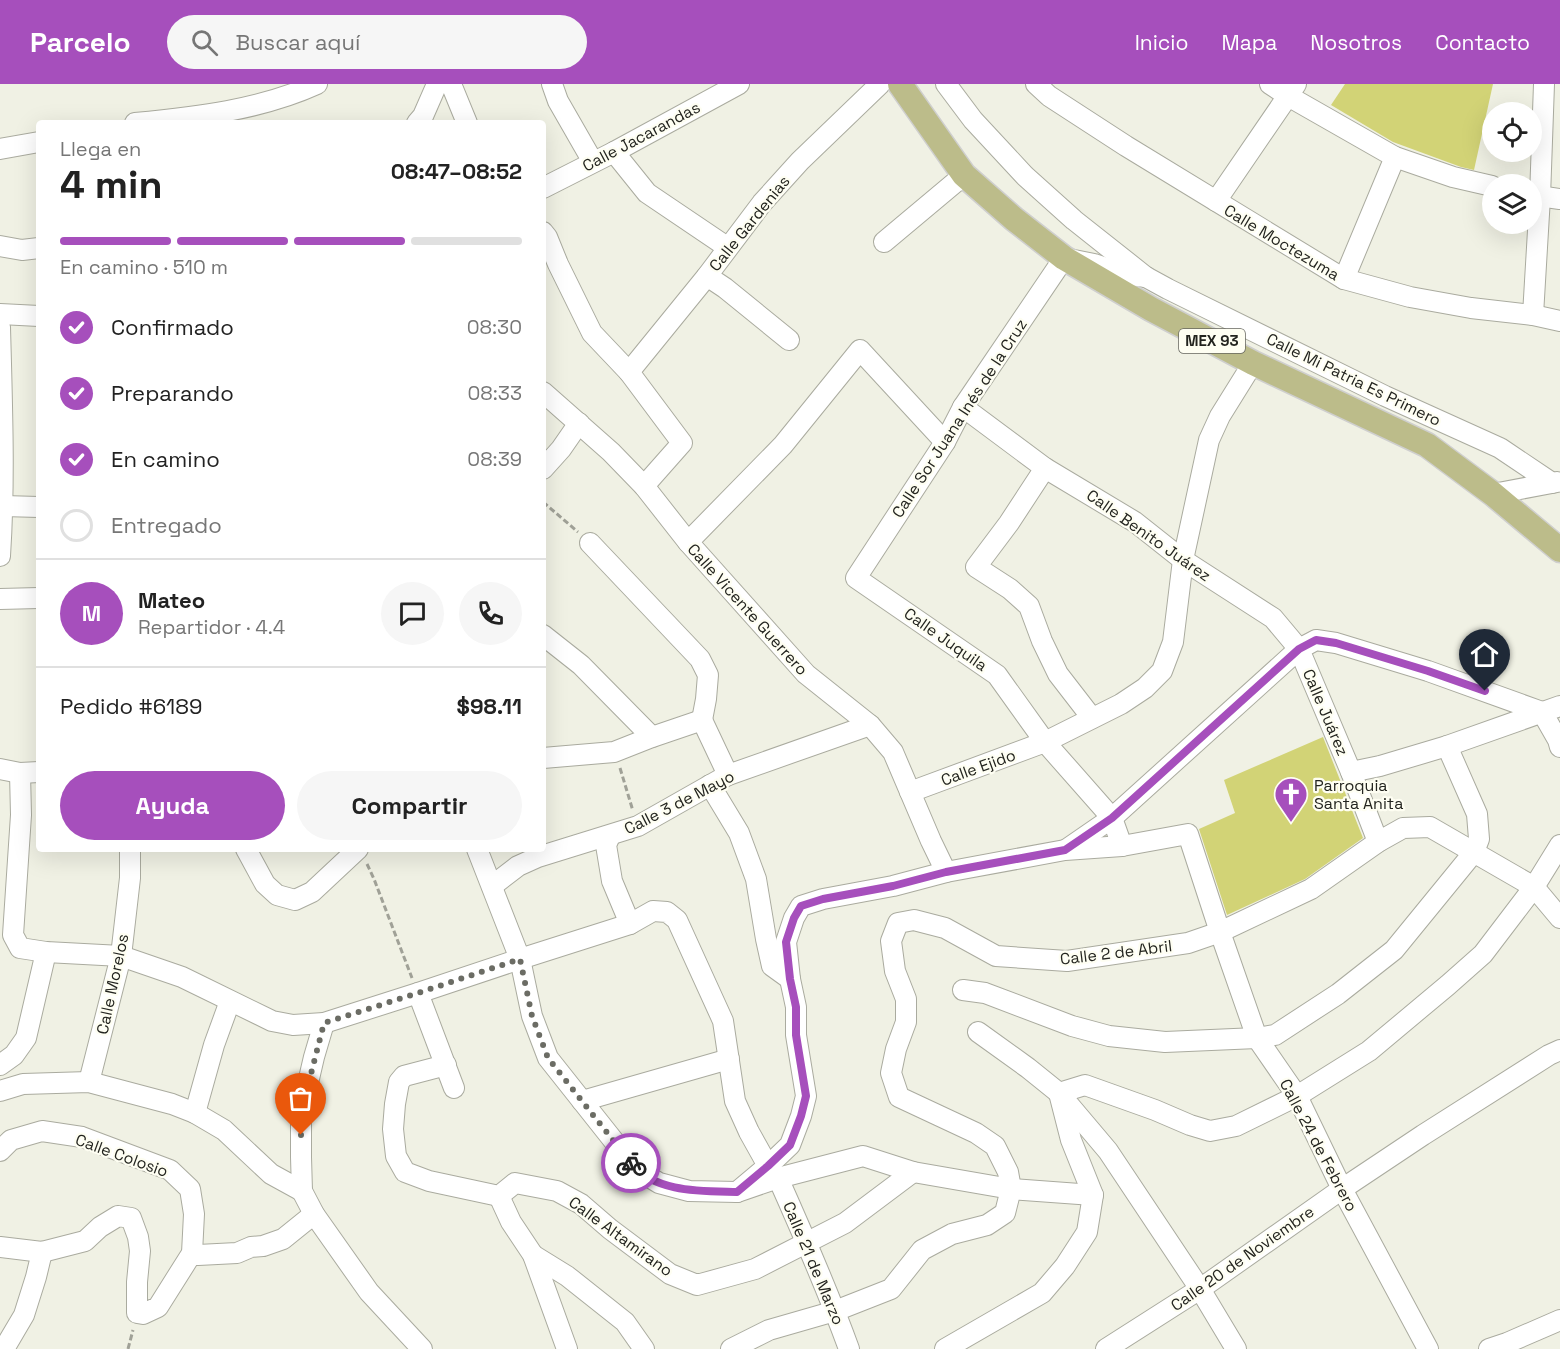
<!DOCTYPE html>
<html lang="es">
<head>
<meta charset="utf-8">
<style>
  :root { --surface:#fff; --page:#f6f6f6; --text:#222; --muted:#767676; --line:#e0e0e0; --accent:#a64fbc }
  body { margin:0; font-family:"Space Grotesk",sans-serif; background:var(--page); color:var(--text); height:100vh; display:flex; flex-direction:column; font-size:22px; white-space:nowrap }
  * { box-sizing:border-box; margin:0 }
  p { font-size:20px; color:var(--muted) }
  .icon { flex:none; width:33px; height:33px; fill:none; stroke:currentColor; stroke-width:2; stroke-linecap:round; stroke-linejoin:round }
  .map { position:relative; flex:1; overflow:hidden }
  .details { position:absolute; left:36px; top:36px; width:510px; height:732px; display:flex; flex-direction:column; background:var(--surface); border-radius:6px; box-shadow:0 6px 24px #0002 }
  .details>* { flex:none }
  .controls { position:absolute; left:1482px; top:18px; display:grid; gap:12px }
  .controls a { display:grid; place-items:center; width:60px; height:60px; border-radius:50%; background:var(--surface); box-shadow:0 6px 24px #0002; font-size:30px }
  .pin { position:absolute; display:grid; place-items:center; width:51px; height:51px; color:#fff; margin:-62px -26px; border-radius:50% 50% 50% 0; rotate:-45deg; box-shadow:0 0 6px #0007 }
  .pin .icon { rotate:45deg }
  .courier { position:absolute; display:grid; place-items:center; width:60px; height:60px; margin:-30px; border:4px solid #a64fbc; border-radius:50%; background:#fff; color:#222; box-shadow:0 2px 8px #0007 }
  .overview em { font-style:normal; font-weight:600 }
  .overview div { display:flex; flex-direction:column-reverse }
  .overview { display:flex; align-items:center; justify-content:space-between; height:102px; padding:0 24px }
  h1 { font-size:39px; font-weight:600; line-height:45px }
  .bar { display:grid; grid-template-columns:repeat(4,1fr); gap:9px 6px; align-content:center; height:72px; padding:0 24px }
  .bar i { height:8px; border-radius:4px; background:var(--line) }
  .bar .selected { background:var(--accent) }
  .bar p { grid-column:span 4 }
  .line { display:flex; align-items:center; gap:15px; padding:0 24px; border-top:2px solid var(--line) }
  .line div { flex:1 }
  .round { display:grid; place-items:center; flex:none; width:63px; height:63px; border-radius:32px; background:var(--page) }
  ol { padding:0 24px; list-style:none }
  li { display:flex; align-items:center; gap:18px; height:66px }
  li p { margin-inline-start:auto }
  li .icon { padding:6px; border-radius:50%; background:var(--accent); color:#fff; stroke-width:4 }
  li:last-child { color:var(--muted) }
  li i { width:33px; height:33px; border:3px solid var(--line); border-radius:50% }
  .primary-button { display:flex; gap:12px; margin-top:auto; padding:12px 24px }
  .primary-button a { flex:1; height:69px; border-radius:36px; background:var(--accent); color:#fff; font-size:24px; font-weight:600; line-height:69px; text-align:center }
  .primary-button a+a { background:var(--page); color:var(--text) }
  header { display:flex; align-items:center; gap:36px; box-sizing:border-box; height:84px; padding:0 30px; background:var(--accent); color:#fff }
  header strong { font-size:28px }
  nav { display:flex; gap:33px; margin-inline-start:auto; font-size:21px }
  .search { width:420px; height:54px; background:var(--page); display:flex; align-items:center; gap:15px; box-sizing:border-box; padding:0 21px; border-radius:33px; color:var(--muted); font-size:22px }
  .map>svg:first-child { display:block }
  .building { fill:#d2d376 }
  .lines { fill:none; stroke-linecap:round; stroke-linejoin:round }
  .minor-casing { stroke:#aaab9f; stroke-width:22 }
  .major-casing { stroke:#cfcfce; stroke-width:27 }
  .path { stroke:#a0a197; stroke-width:3; stroke-dasharray:6 3; stroke-linecap:butt }
  .minor { stroke:#fff; stroke-width:20 }
  .major { stroke:#bcbc8a; stroke-width:24 }
  .done { stroke:#6b6c64; stroke-width:6; stroke-dasharray:0 10.8 }
  .route { stroke:#a64fbc; stroke-width:8 }
  .labels { text-anchor:middle; stroke-width:4.5; stroke-linejoin:round; paint-order:stroke }
  .shield { fill:#fefef2; stroke:#65655e; stroke-width:1.5 }
  .shield-label { font-size:15px; font-weight:bold; fill:#23241f }
  .street-label { font-size:16px; fill:#23241f; stroke:#fefef2 }
  .poi-label { font-size:16px; fill:#23241f; stroke:#fefef2; text-anchor:start }
</style>
</head>
<body>
<header>
<strong>Parcelo</strong>
<div class="search"><svg class="icon" aria-label="search" viewBox="0 0 24 24"><circle cx="10" cy="10" r="6"/><path d="M15 15l6 6"/></svg>Buscar aquí</div>
<nav><a>Inicio</a><a>Mapa</a><a>Nosotros</a><a>Contacto</a></nav>
</header>
<div class="map">
<svg width="1560" height="1265" viewBox="0 0 1560 1265">
  <rect width="100%" height="100%" fill="#f0f1e4"/>
  <!-- building -->
  <g class="building">
    <polygon points="1345,0 1493,0 1474,86 1461,83 1393,58 1331,21"/>
    <polygon points="1323,653 1363,754 1305,795 1227,831 1199,745 1235,729 1224,696"/>
  </g>
  <g class="lines">
    <defs>
      <g id="minor">
        <polyline points="451,0 467,39"/>
        <polyline points="552,0 558,17 593,78"/>
        <polyline points="946,0 973,36 1025,92 1074,136 1146,193 1168,205 1385,312 1500,364 1552,399"/>
        <polyline points="1036,0 1049,12 1126,62 1344,195 1410,213 1471,224 1533,231 1560,237"/>
        <polyline points="1270,0 1288,12 1395,73 1453,93 1492,102"/>
        <path d="M135 39C196 33 260 26 317 0"/>
        <polyline points="417,39 423,32 437,0"/>
        <polyline points="0,65 39,58"/>
        <polyline points="614,68 647,109 727,163"/>
        <polyline points="543,104 614,68 739,0"/>
        <polyline points="1532,111 1560,115"/>
        <polyline points="1216,117 1296,0"/>
        <polyline points="543,148 547,153 558,180 592,249 629,288 682,359 644,402"/>
        <polyline points="884,158 964,91"/>
        <polyline points="0,162 22,166 39,164"/>
        <polyline points="707,192 725,204 789,256"/>
        <polyline points="1344,195 1395,73"/>
        <polyline points="0,230 39,232"/>
        <polyline points="1533,231 1540,113 1544,0"/>
        <path d="M0 243C2 319 5 396 0 472"/>
        <polyline points="629,288 707,192 762,119 800,77 880,0"/>
        <polyline points="543,308 611,368 644,402 688,458 806,590 870,641 893,668 931,757 946,788"/>
        <polyline points="963,323 1045,384 1135,438 1183,476 1273,534 1299,565 1351,688 1378,758"/>
        <polyline points="1045,384 1009,439 976,483 1010,505 1029,522 1042,557 1058,590 1092,634"/>
        <polyline points="543,385 561,365 579,339"/>
        <polyline points="1493,410 1557,398"/>
        <polyline points="3,422 39,423"/>
        <polyline points="688,458 783,361 860,266 945,358"/>
        <polyline points="590,459 700,575 708,591 706,615 702,636"/>
        <polyline points="0,515 39,514"/>
        <polyline points="543,551 581,581 652,653"/>
        <polyline points="702,636 728,691"/>
        <polyline points="543,674 614,668 652,653 702,636"/>
        <polyline points="0,685 20,689 39,688"/>
        <polyline points="1351,688 1380,682 1447,662 1560,622"/>
        <polyline points="20,689 21,731 13,851 20,864 46,868 121,872 182,893 272,937 293,941 324,939 418,909 520,875 630,840 653,827 667,828 677,836 723,937 735,1017 749,1048 768,1082 737,1108"/>
        <polyline points="710,701 739,749 756,795 766,855 772,882 790,895"/>
        <polyline points="910,708 1045,658 1121,620 1145,604 1162,587 1173,558 1183,476 1209,356 1220,332 1253,279"/>
        <polyline points="610,752 606,761 612,797 630,840"/>
        <polyline points="1122,762 1112,734 1045,658 997,591 856,494 945,358 963,323 1064,174 1094,180 1123,190 1146,193"/>
        <polyline points="246,765 265,800 277,811 295,816 312,808 358,765"/>
        <polyline points="477,765 520,875 532,932 548,974 636,1085 659,1099 689,1107 737,1108 778,1094 863,1072 913,1088 1011,1105 1093,1111"/>
        <polyline points="1067,765 1112,734 1299,565 1316,556 1336,559 1428,587 1542,628 1558,656 1560,663"/>
        <polyline points="492,802 518,782 538,773 638,742 728,691 870,641"/>
        <polyline points="963,906 985,909 1072,942 1109,952 1165,958 1257,954 1275,951 1338,910 1394,866 1474,768 1479,755 1477,730 1447,662"/>
        <polyline points="418,909 454,1004"/>
        <polyline points="324,939 314,973 301,1029 301,1073 302,1107 314,1130 369,1208 422,1265"/>
        <polyline points="978,948 1028,984 1059,1009 1108,1067 1200,1205 1236,1265"/>
        <polyline points="0,981 14,971 26,954 46,868"/>
        <polyline points="446,981 404,992 399,998 395,1020 393,1045 396,1072 405,1088 429,1097 499,1112 515,1099 557,1107 581,1120 610,1145 670,1190 697,1201 755,1185 845,1139 913,1088"/>
        <polyline points="89,998 121,872 130,794 130,765"/>
        <polyline points="0,1007 23,1000 89,998 172,1020 195,1029 224,1046 271,1090 302,1107"/>
        <polyline points="582,1017 729,975"/>
        <polyline points="195,1029 214,961 230,917"/>
        <polyline points="0,1067 11,1056 42,1047 82,1053 170,1086 190,1105 194,1130 192,1169 158,1223 143,1230 137,1229 137,1198 140,1167 138,1153 131,1134 118,1132 100,1143 85,1157 42,1168 0,1163"/>
        <polyline points="768,1082 790,1061 801,1032 806,1012 796,951 796,923 790,895 786,858 794,834 801,822 823,815 893,802 946,788 1065,766 1122,762 1188,750 1220,848 1257,954 1297,1012 1342,1105 1428,1265"/>
        <path d="M778 1094C803 1150 828 1207 849 1265"/>
        <polyline points="499,1112 511,1138 533,1171 567,1265"/>
        <polyline points="192,1169 198,1171 237,1169 251,1163 263,1162 283,1155 314,1130"/>
        <polyline points="533,1171 567,1192 625,1238 644,1265"/>
        <polyline points="4,1265 24,1231 36,1193 42,1168"/>
        <polyline points="731,1265 769,1246 835,1227 891,1205 922,1166 952,1150 987,1141 1005,1129 1011,1105 1008,1088 995,1062 976,1049 899,1013 891,989 896,965 906,938 906,915 895,887 891,857 898,839 914,836 945,844 996,872 1067,877 1188,859 1220,848 1311,805 1378,758 1403,744 1430,743 1534,803 1560,834"/>
        <polyline points="945,1265 1042,1209 1065,1182 1087,1148 1093,1111 1071,1056 1059,1009 1085,1001 1155,1026 1190,1041 1210,1047 1236,1042 1297,1012 1369,967 1448,901 1483,870 1534,803 1560,761"/>
        <polyline points="1106,1265 1200,1205 1342,1105 1423,1051 1549,971 1560,966"/>
        <polyline points="1489,1265 1507,1259 1560,1236"/>
      </g>
      <polyline id="major" points="900,0 964,91 1014,135 1064,174 1151,225 1253,279 1427,361 1493,410 1560,466"/>
    </defs>
    <!-- minor casing -->
    <use href="#minor" class="minor-casing"/>
    <!-- major casing -->
    <use href="#major" class="major-casing"/>
    <!-- path -->
    <g class="path">
      <polyline points="543,418 578,448"/>
      <polyline points="620,684 633,727"/>
      <polyline points="367,780 374,795 412,894"/>
      <polyline points="128,1265 133,1246"/>
    </g>
    <!-- minor -->
    <use href="#minor" class="minor"/>
    <!-- major -->
    <use href="#major" class="major"/>
  </g>
  <g class="lines">
    <!-- done -->
    <polyline class="done" points="301,1051 301,1029 324,939 418,909 520,875 532,932 548,974 631,1079"/>
    <!-- route -->
    <path class="route" d="M631 1079C655 1109 702 1107 737 1108L768 1082 790 1061 801 1032 806 1012 796 951V923L790 895 786 858 794 834 801 822 823 815 893 802 946 788 1065 766 1112 734 1299 565 1316 556 1336 559 1428 587 1485 607"/>
  </g>
  <!-- icons -->
  <defs>
    <symbol id="church-pin" viewBox="-11 -11 22 30"><path d="M0 17L-7.5 6A9.5 9.5 0 1 1 7.5 6Z" fill="#a64fbc" stroke="#fefef2"/><path d="M-1.2-6h2.4v3.5h3.3v2.4h-3.3V6h-2.4V-.1h-3.3v-2.4h3.3Z" fill="#fff"/></symbol>
  </defs>
  <g fill-rule="evenodd">
    <use href="#church-pin" x="1272" y="691" width="38" height="52"/>
  </g>
  <g class="labels">
    <!-- shield labels -->
    <rect class="shield" x="1179" y="245" width="66" height="24" rx="4.5"/>
    <g class="shield-label">
      <text x="1212" y="262">MEX 93</text>
    </g>
    <!-- street labels -->
    <g class="street-label">
      <text transform="translate(641 52) rotate(-28)" y="6">Calle Jacarandas</text>
      <text transform="translate(749 139) rotate(-51)" y="6">Calle Gardenias</text>
      <text transform="translate(1282 158) rotate(31)" y="6">Calle Moctezuma</text>
      <text transform="translate(1354 295) rotate(26)" y="6">Calle Mi Patria Es Primero</text>
      <text transform="translate(959 334) rotate(-57)" y="6">Calle Sor Juana Inés de la Cruz</text>
      <text transform="translate(1149 451) rotate(35)" y="6">Calle Benito Juárez</text>
      <text transform="translate(748 525) rotate(48)" y="6">Calle Vicente Guerrero</text>
      <text transform="translate(946 555) rotate(35)" y="6">Calle Juquila</text>
      <text transform="translate(1326 628) rotate(67)" y="6">Calle Juárez</text>
      <text transform="translate(978 683) rotate(-20)" y="6">Calle Ejido</text>
      <text transform="translate(679 718) rotate(-27)" y="6">Calle 3 de Mayo</text>
      <text transform="translate(1116 868) rotate(-7)" y="6">Calle 2 de Abril</text>
      <text transform="translate(112 900) rotate(-78)" y="6">Calle Morelos</text>
      <text transform="translate(1319 1061) rotate(62)" y="6">Calle 24 de Febrero</text>
      <text transform="translate(122 1071) rotate(20)" y="6">Calle Colosio</text>
      <text transform="translate(621 1152) rotate(36)" y="6">Calle Altamirano</text>
      <text transform="translate(1242 1174) rotate(-35)" y="6">Calle 20 de Noviembre</text>
      <text transform="translate(814 1179) rotate(67)" y="6">Calle 21 de Marzo</text>
    </g>
    <!-- poi labels -->
    <g class="poi-label">
      <text x="1314" y="707">Parroquia<tspan x="1314" dy="18">Santa Anita</tspan></text>
    </g>
  </g>
</svg>
<div class="controls">
<a><svg class="icon" aria-label="locate" viewBox="0 0 24 24"><circle cx="12" cy="12" r="6"/><path d="M12 2v4M12 18v4M2 12h4M18 12h4"/></svg></a>
<a><svg class="icon" aria-label="layers" viewBox="0 0 24 24"><path d="M12 4l9 5-9 5-9-5zM3 14l9 5 9-5"/></svg></a>
</div>
<div class="pin" style="left:301px;top:1051px;background:#ea580c"><svg class="icon" aria-label="bag" viewBox="0 0 24 24"><path d="M5 8h14l-1 12H6zM9 8a3 3 0 0 1 6 0"/></svg></div>
<div class="pin" style="left:1485px;top:607px;background:#1f2937"><svg class="icon" aria-label="home" viewBox="0 0 24 24"><path d="M3 11l9-7 9 7M6 9v11h12V9"/></svg></div>
<div class="courier" style="left:631px;top:1079px"><svg class="icon" aria-label="bike" viewBox="0 0 24 24"><circle cx="6" cy="16" r="4"/><circle cx="18" cy="16" r="4"/><path d="M6 16l4-8h5l3 8M10 8l3 8H6M13 5h3"/></svg></div>
<section class="details">
<div class="overview"><div><h1>4 min</h1><p>Llega en</p></div><em>08:47–08:52</em></div>
<div class="bar"><i class="selected"></i><i class="selected"></i><i class="selected"></i><i></i><p>En camino · 510 m</p></div>
<ol>
<li><svg class="icon" aria-label="check" viewBox="0 0 24 24"><path d="M5 12l5 5 9-10"/></svg>Confirmado<p>08:30</p></li>
<li><svg class="icon" aria-label="check" viewBox="0 0 24 24"><path d="M5 12l5 5 9-10"/></svg>Preparando<p>08:33</p></li>
<li><svg class="icon" aria-label="check" viewBox="0 0 24 24"><path d="M5 12l5 5 9-10"/></svg>En camino<p>08:39</p></li>
<li><i></i>Entregado</li>
</ol>
<div class="line" style="height:108px"><b class="round" style="background:var(--accent);color:#fff">M</b><div><b>Mateo</b><p>Repartidor · 4.4</p></div><a class="round"><svg class="icon" aria-label="chat" viewBox="0 0 24 24"><path d="M4 5h16v11H9l-5 4z"/></svg></a><a class="round"><svg class="icon" aria-label="phone" viewBox="0 0 24 24"><path d="M5 4h4l2 5-3 2q2 4 5 5l2-3 5 2v4C11 20 4 13 5 4z"/></svg></a></div>
<div class="line" style="height:78px"><div>Pedido #6189</div><b>$98.11</b></div>
<div class="primary-button"><a>Ayuda</a><a>Compartir</a></div>
</section>
</div>
</body>
</html>
